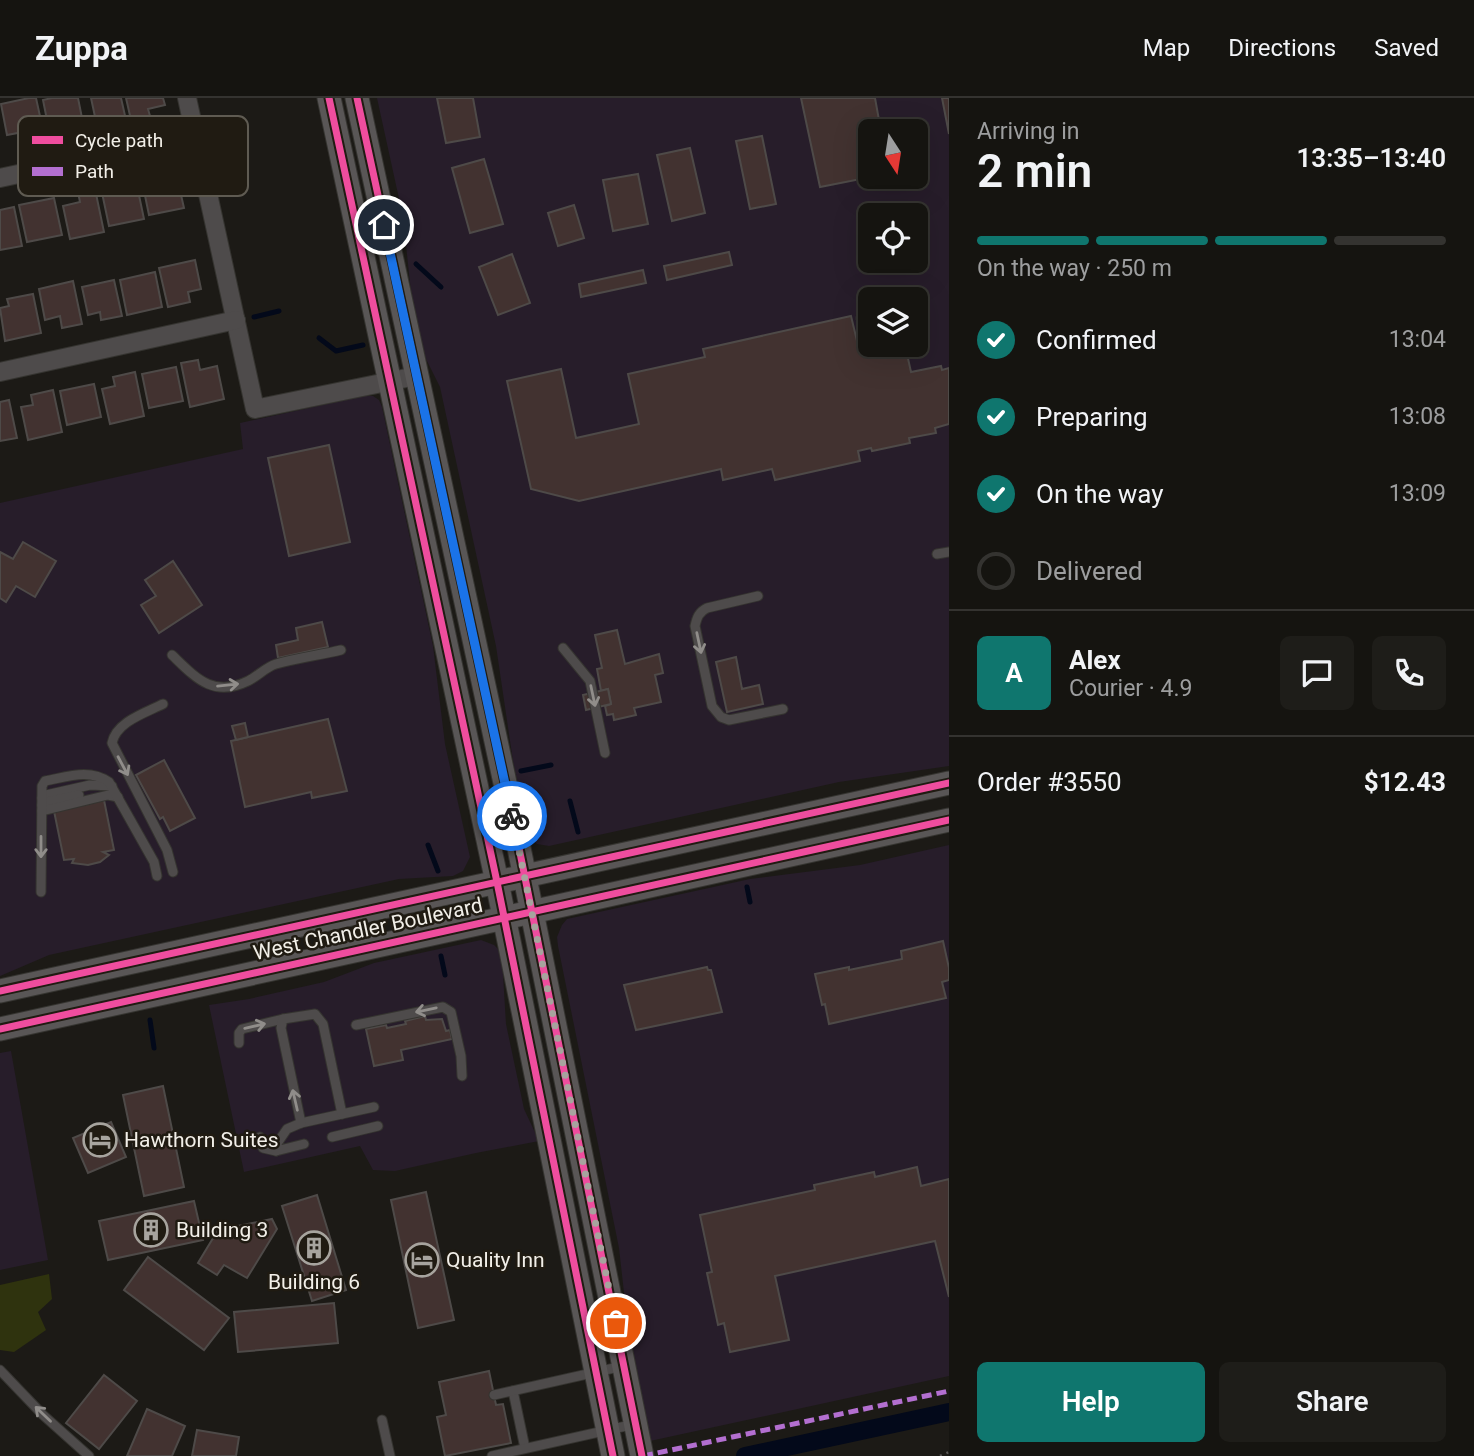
<!DOCTYPE html>
<html lang="en">
<head>
<meta charset="utf-8">
<style>
  :root { --surface:#151410; --page:#1e1d19; --text:#f1f3f6; --muted:#9d9e9f; --line:#343330; --accent:#0f766e }
  body { margin:0; font-family:Roboto,sans-serif; background:var(--page); color:var(--text); height:100vh; display:flex; flex-direction:column; font-size:26px; white-space:nowrap }
  * { box-sizing:border-box; margin:0 }
  p { font-size:23px; color:var(--muted) }
  .icon { flex:none; width:38px; height:38px; fill:none; stroke:currentColor; stroke-width:2; stroke-linecap:round; stroke-linejoin:round }
  .map { position:relative; flex:1; overflow:hidden }
  .side { display:flex; flex-direction:column; background:var(--surface); width:525px }
  .side>* { flex:none }
  .needle { width:46px; rotate:168deg }
  .tools { position:absolute; left:858px; top:21px; display:grid; gap:14px }
  .tools a { display:grid; place-items:center; width:70px; height:70px; border-radius:10px; background:var(--surface); box-shadow:0 7px 28px #0002,0 0 0 2px var(--line); font-size:35px }
  .pin { position:absolute; display:grid; place-items:center; width:60px; height:60px; color:#fff; margin:-30px; border:4px solid #fff; border-radius:50%; box-shadow:0 2px 7px #0007 }
  .courier { position:absolute; display:grid; place-items:center; width:70px; height:70px; margin:-35px; border:5px solid #1a73e8; border-radius:50%; background:#fff; color:#222; box-shadow:0 2px 9px #0007 }
  .headline em { font-style:normal; font-weight:600 }
  .headline div { display:flex; flex-direction:column-reverse }
  .headline { display:flex; align-items:center; justify-content:space-between; height:119px; padding:0 28px }
  h1 { font-size:46px; font-weight:600; line-height:52px }
  .bar { display:grid; grid-template-columns:repeat(4,1fr); gap:10px 7px; align-content:center; height:84px; padding:0 28px }
  .bar i { height:9px; border-radius:5px; background:var(--line) }
  .bar .selected { background:var(--accent) }
  .bar p { grid-column:span 4 }
  .line { display:flex; align-items:center; gap:18px; padding:0 28px; border-top:2px solid var(--line) }
  .line div { flex:1 }
  .round { display:grid; place-items:center; flex:none; width:74px; height:74px; border-radius:10px; background:var(--page) }
  ol { padding:0 28px; list-style:none }
  li { display:flex; align-items:center; gap:21px; height:77px }
  li p { margin-inline-start:auto }
  li .icon { padding:7px; border-radius:50%; background:var(--accent); color:#fff; stroke-width:4 }
  li:last-child { color:var(--muted) }
  li i { width:38px; height:38px; border:4px solid var(--line); border-radius:50% }
  .cta { display:flex; gap:14px; margin-top:auto; padding:14px 28px }
  .cta a { flex:1; height:80px; border-radius:10px; background:var(--accent); color:#fff; font-size:28px; font-weight:600; line-height:80px; text-align:center }
  .cta a+a { background:var(--page); color:var(--text) }
  header { display:flex; align-items:center; gap:42px; box-sizing:border-box; height:98px; padding:0 35px; background:var(--surface); border-bottom:2px solid var(--line) }
  header strong { font-size:33px }
  nav { display:flex; gap:38px; margin-inline-start:auto; font-size:24px }
  main { display:flex; flex:1; min-height:0 }
  .map>svg:first-child { display:block }
  .commercial { fill:#271d2a; fill-rule:evenodd }
  .green { fill:#2f330e }
  .lines { fill:none; stroke-linecap:round; stroke-linejoin:round }
  .stream { stroke:#03091a; stroke-width:5 }
  .canal { stroke:#03091a; stroke-width:18 }
  .building { fill:#423230; stroke:#4e4a48; stroke-width:2 }
  .service-casing { stroke:#353430; stroke-width:11 }
  .minor-casing { stroke:#353430; stroke-width:20 }
  .secondary-casing { stroke:#353430; stroke-width:25 }
  .path { stroke:#585655; stroke-width:2.5; stroke-dasharray:2 5; stroke-linecap:butt }
  .service { stroke:#4e4b4b; stroke-width:9 }
  .minor { stroke:#4e4b4b; stroke-width:18 }
  .secondary { stroke:#595656; stroke-width:23 }
  .quiet { stroke:#b36fd0; stroke-width:5; stroke-dasharray:10 5; stroke-linecap:butt }
  .cycleway-casing { stroke:#201b12; stroke-width:11 }
  .cycleway { stroke:#ef4d9e; stroke-width:7 }
  .oneway { stroke:#908d8a }
  .done { stroke:#a7a49e; stroke-width:7; stroke-dasharray:0 12.6 }
  .route { stroke:#1a73e8; stroke-width:9 }
  .labels { text-anchor:middle; stroke-width:5; stroke-linejoin:round; paint-order:stroke }
  .street-label { font-size:21px; fill:#f2efe8; stroke:#201b12 }
  .poi-label { font-size:21px; fill:#f2efe8; stroke:#201b12; text-anchor:start }
  .key { fill:#201b12; stroke:#5f5b52; stroke-width:2 }
  .key-label { font-size:19px; fill:#f2efe8 }
</style>
</head>
<body>
<header>
<strong>Zuppa</strong>
<nav><a>Map</a><a>Directions</a><a>Saved</a></nav>
</header>
<main>
<div class="map">
<svg width="949" height="1358" viewBox="0 0 949 1358">
  <rect width="100%" height="100%" fill="#1c1a16"/>
  <!-- commercial -->
  <g class="commercial">
    <path d="M377 0H949V668L839 684 549 748 537 746 532 741 526 728 513 663 496 548 440 289 425 259 411 194 403 119ZM870 33H915V79H870ZM870 117H915V163H870ZM870 201H915V247H870Z"/>
    <polygon points="364,298 373,298 379,302 382,309 433,548 445,646 470,759 463,773 453,778 399,781 49,857 0,878 0,405 243,351 240,325"/>
    <polygon points="949,747 949,1278 650,1343 629,1239 619,1150 558,848 557,839 562,827 567,821 750,781 860,767"/>
    <polygon points="481,842 494,847 499,852 502,860 506,926 524,1011 539,1043 476,1055 395,1073 373,1072 360,1048 244,1074 209,907 249,901 324,884 374,865"/>
    <polygon points="11,953 48,1162 0,1172 0,955"/>
  </g>
  <!-- green -->
  <polygon class="green" points="49,1176 52,1201 38,1214 46,1232 14,1254 0,1252 0,1187"/>
  <g class="lines">
    <!-- stream -->
    <g class="stream">
      <polyline points="214,34 243,27"/>
      <polyline points="416,166 441,189"/>
      <polyline points="254,219 279,213"/>
      <polyline points="319,240 336,253 363,247"/>
      <polyline points="521,673 551,667"/>
      <polyline points="570,703 578,734"/>
      <polyline points="428,747 438,773"/>
      <polyline points="747,789 750,804"/>
      <polyline points="441,858 445,877"/>
      <polyline points="150,922 154,950"/>
    </g>
    <!-- canal -->
    <polyline class="canal" points="745,1358 949,1314"/>
  </g>
  <!-- building -->
  <g class="building">
    <polygon points="29,0 36,0 45,41 26,45 23,34 7,37 1,6"/>
    <polygon points="52,0 78,0 84,30 50,37 43,2"/>
    <polygon points="91,0 121,0 126,22 97,28"/>
    <polygon points="126,0 163,0 165,7 148,11 150,18 131,22"/>
    <polygon points="437,0 473,0 480,39 446,45"/>
    <polygon points="801,0 875,0 881,33 870,33 871,79 820,89"/>
    <polygon points="942,0 949,0 949,36"/>
    <polygon points="762,38 776,106 750,111 736,43"/>
    <polygon points="690,50 705,115 672,123 657,57"/>
    <polygon points="484,61 503,126 470,135 452,70"/>
    <polygon points="176,75 184,110 149,117 142,83"/>
    <polygon points="638,76 648,126 613,133 603,82"/>
    <polygon points="136,83 144,121 109,128 101,90"/>
    <polygon points="95,91 104,134 70,141 63,108 80,104 78,94"/>
    <polygon points="54,100 62,137 27,144 19,107"/>
    <polygon points="574,107 584,140 558,148 548,115"/>
    <polygon points="14,109 22,148 0,152 0,112"/>
    <polygon points="729,154 732,167 667,182 664,168"/>
    <polygon points="512,156 530,205 498,217 479,169"/>
    <polygon points="195,162 201,191 188,194 190,204 168,209 159,170"/>
    <polygon points="643,172 646,185 581,199 579,186"/>
    <polygon points="155,174 162,209 127,217 120,182"/>
    <polygon points="114,182 122,218 101,222 100,214 88,217 82,189"/>
    <polygon points="73,183 82,226 62,230 60,218 45,222 39,191"/>
    <polygon points="33,196 41,235 5,243 0,210 9,208 7,201"/>
    <polygon points="851,218 858,247 870,244 870,247 905,247 911,274 941,268 942,272 949,270 949,326 935,330 936,335 909,340 910,345 872,353 871,350 858,353 860,363 775,382 772,371 723,382 721,371 579,403 531,391 507,283 561,271 576,340 639,326 628,276 705,259 703,251"/>
    <polygon points="198,262 200,272 217,268 224,301 190,309 181,265"/>
    <polygon points="176,269 183,303 149,310 142,276"/>
    <polygon points="135,274 144,318 110,326 102,291 115,288 113,279"/>
    <polygon points="94,286 101,319 67,327 60,293"/>
    <polygon points="53,292 62,334 28,342 21,309 33,307 31,297"/>
    <polygon points="9,302 17,340 0,343 0,304"/>
    <polygon points="329,347 350,444 289,458 268,360"/>
    <polygon points="23,444 56,463 35,499 16,488 6,504 0,500 0,454 13,461"/>
    <polygon points="173,463 202,507 159,535 141,507 156,498 145,482"/>
    <polygon points="322,524 328,549 278,560 276,547 298,542 296,530"/>
    <polygon points="617,532 625,566 659,556 663,575 655,577 661,604 634,610 636,617 614,622 613,616 607,617 605,608 611,606 608,591 601,593 597,571 602,570 595,537"/>
    <polygon points="736,559 742,591 759,587 763,606 727,614 716,564"/>
    <polygon points="608,591 611,606 586,612 583,597"/>
    <polygon points="328,621 347,693 312,700 311,694 245,709 231,643"/>
    <polygon points="245,625 248,639 236,642 232,628"/>
    <polygon points="164,662 195,720 170,733 163,719 160,721 136,677"/>
    <polygon points="104,702 114,752 103,754 109,757 100,764 88,767 72,765 74,761 64,762 54,713"/>
    <polygon points="943,843 949,870 949,882 942,884 946,900 829,926 825,906 822,907 815,876 849,869 849,872 902,861 901,853"/>
    <polygon points="707,869 708,872 711,872 722,914 636,932 624,887"/>
    <polygon points="425,918 426,922 442,921 446,933 450,932 452,941 401,952 403,962 374,968 366,931 386,927 387,930 406,926 405,923"/>
    <polygon points="163,988 184,1089 144,1098 123,997"/>
    <polygon points="111,1024 126,1059 88,1075 73,1040"/>
    <polygon points="917,1069 921,1088 949,1081 949,1199 935,1143 775,1178 789,1242 730,1254 724,1225 718,1227 707,1175 712,1174 700,1117 815,1092 814,1087 874,1074 875,1079"/>
    <polygon points="426,1094 454,1222 418,1230 391,1102"/>
    <polygon points="317,1097 346,1192 312,1203 282,1108"/>
    <polygon points="194,1103 203,1142 108,1162 99,1123"/>
    <polygon points="272,1121 277,1131 247,1180 224,1167 217,1177 198,1165 218,1132"/>
    <polygon points="148,1159 229,1220 204,1252 124,1192"/>
    <polygon points="334,1205 338,1245 238,1254 234,1214"/>
    <polygon points="489,1273 496,1307 503,1306 511,1345 445,1358 437,1319 446,1317 439,1284"/>
    <polygon points="104,1277 137,1303 99,1351 66,1325"/>
    <polygon points="147,1311 185,1328 172,1358 127,1358"/>
    <polygon points="197,1332 239,1339 236,1358 192,1358"/>
  </g>
  <g class="lines">
    <defs>
      <g id="service">
        <polyline points="915,208 918,207"/>
        <polyline points="861,220 870,218"/>
        <polyline points="937,456 949,454"/>
        <path d="M758 498 707 510C699 514 697 519 695 528L712 608 721 619 729 622 783 611"/>
        <polyline points="563,550 590,583 605,655"/>
        <path d="M172 557C196 580 213 600 248 583 258 578 266 569 276 566 297 560 320 557 341 552"/>
        <path d="M163 606C145 615 116 624 112 645L167 752 173 774"/>
        <polyline points="42,700 46,697 90,687 112,688"/>
        <polyline points="42,707 47,704 79,697"/>
        <polyline points="42,713 108,697 118,699"/>
        <path d="M41 794 42 688 45 683C67 679 89 670 109 684L154 764 157 778"/>
        <polyline points="356,927 443,909 451,914 461,958 462,978"/>
        <polyline points="239,945 239,935 242,931 283,921"/>
        <polyline points="301,1025 342,1016"/>
        <polyline points="260,1039 263,1050 276,1053"/>
        <polyline points="332,1039 378,1028"/>
        <polyline points="304,1046 276,1053 276,1047 287,1031 301,1025 281,930 283,921 315,916 323,926 342,1016 374,1009"/>
        <polyline points="0,1272 43,1317 89,1358"/>
        <polyline points="513,1293 525,1350"/>
        <polyline points="494,1297 623,1268"/>
        <polyline points="382,1322 390,1358"/>
        <polyline points="492,1358 635,1326"/>
      </g>
      <g id="minor">
        <polyline points="187,0 255,311 416,278"/>
        <polyline points="0,80 196,38"/>
        <polyline points="0,274 236,222"/>
      </g>
      <g id="secondary">
        <polyline points="329,0 497,784 613,1358"/>
        <polyline points="357,0 518,745 642,1358"/>
        <polyline points="0,893 949,685"/>
        <polyline points="0,931 949,722"/>
      </g>
    </defs>
    <!-- service casing -->
    <use href="#service" class="service-casing"/>
    <!-- minor casing -->
    <use href="#minor" class="minor-casing"/>
    <!-- secondary casing -->
    <use href="#secondary" class="secondary-casing"/>
    <!-- path -->
    <polyline class="path" points="940,1358 949,1354"/>
    <!-- service -->
    <use href="#service" class="service"/>
    <!-- minor -->
    <use href="#minor" class="minor"/>
    <!-- secondary -->
    <use href="#secondary" class="secondary"/>
    <!-- quiet -->
    <polyline class="quiet" points="643,1358 949,1293"/>
    <defs>
      <g id="cycleway">
        <polyline points="329,0 497,784 613,1358"/>
        <polyline points="357,0 518,745 642,1358"/>
        <polyline points="0,893 949,685"/>
        <polyline points="0,931 949,722"/>
      </g>
    </defs>
    <!-- cycleway casing -->
    <use href="#cycleway" class="cycleway-casing"/>
    <!-- cycleway -->
    <use href="#cycleway" class="cycleway"/>
  </g>
  <!-- one-way arrows -->
  <defs><path id="oneway-shaft" d="M-6 0H5M1.5-3L5.5 0L1.5 3" fill="none" stroke-width="1.6" stroke-linecap="round" stroke-linejoin="round" transform="scale(1.75)"/></defs>
  <g class="oneway">
    <use href="#oneway-shaft" transform="translate(699 545) rotate(78)"/>
    <use href="#oneway-shaft" transform="translate(228 587) rotate(-6)"/>
    <use href="#oneway-shaft" transform="translate(593 598) rotate(78)"/>
    <use href="#oneway-shaft" transform="translate(123 668) rotate(62)"/>
    <use href="#oneway-shaft" transform="translate(41 749) rotate(90)"/>
    <use href="#oneway-shaft" transform="translate(426 912) rotate(168)"/>
    <use href="#oneway-shaft" transform="translate(255 928) rotate(-13)"/>
    <use href="#oneway-shaft" transform="translate(295 1002) rotate(-103)"/>
    <use href="#oneway-shaft" transform="translate(43 1316) rotate(-136)"/>
  </g>
  <g class="lines">
    <!-- done -->
    <polyline class="done" points="512,718 616,1225"/>
    <!-- route -->
    <polyline class="route" points="384,127 512,718"/>
  </g>
  <!-- icons -->
  <defs>
    <symbol id="hotel-ring" viewBox="-11 -11 22 22"><circle r="9.5" fill="#201b12" stroke="#a7a49e" stroke-width="1.5"/><path d="M-6-4.5h1.5V1H6V5H4.5V3h-9V5H-6ZM-4 0a1.8 1.8 0 1 1 3.6 0ZM.5 0V-2.5h3Q6-2.5 6 0Z" fill="#a7a49e"/></symbol>
    <symbol id="building-ring" viewBox="-11 -11 22 22"><circle r="9.5" fill="#201b12" stroke="#a7a49e" stroke-width="1.5"/><path d="M-4-6H4V6H1V3H-1V6H-4ZM-2.5-4.3h1.7v1.8h-1.7ZM.8-4.3h1.7v1.8H.8ZM-2.5-1h1.7V.8h-1.7ZM.8-1h1.7V.8H.8Z" fill="#a7a49e"/></symbol>
  </defs>
  <g fill-rule="evenodd">
    <use href="#hotel-ring" x="81" y="1023" width="38" height="38"/>
    <use href="#building-ring" x="132" y="1113" width="38" height="38"/>
    <use href="#building-ring" x="295" y="1131" width="38" height="38"/>
    <use href="#hotel-ring" x="403" y="1143" width="38" height="38"/>
  </g>
  <g class="labels">
    <!-- street labels -->
    <g class="street-label">
      <text transform="translate(368 831) rotate(-12)" y="7">West Chandler Boulevard</text>
    </g>
    <!-- poi labels -->
    <g class="poi-label">
      <text x="124" y="1049">Hawthorn Suites</text>
      <text x="176" y="1139">Building 3</text>
      <text x="446" y="1169">Quality Inn</text>
      <text x="314" y="1191" text-anchor="middle">Building 6</text>
    </g>
  </g>
  <!-- legend -->
  <rect x="18" y="18" width="230" height="80" rx="10" class="key"/>
  <rect x="32" y="38" width="31" height="8" fill="#ef4d9e"/>
  <rect x="32" y="69" width="31" height="9" fill="#b36fd0"/>
  <g class="key-label">
    <text x="75" y="49">Cycle path</text>
    <text x="75" y="80">Path</text>
  </g>
</svg>
<div class="tools">
<a><svg class="needle" viewBox="-14 -14 28 28"><path d="M0-13l5 13h-10z" fill="#e53935"/><path d="M0 13l5-13h-10z" fill="#9d9e9f"/></svg></a>
<a><svg class="icon" aria-label="locate" viewBox="0 0 24 24"><circle cx="12" cy="12" r="6"/><path d="M12 2v4M12 18v4M2 12h4M18 12h4"/></svg></a>
<a><svg class="icon" aria-label="layers" viewBox="0 0 24 24"><path d="M12 4l9 5-9 5-9-5zM3 14l9 5 9-5"/></svg></a>
</div>
<div class="pin" style="left:616px;top:1225px;background:#ea580c"><svg class="icon" aria-label="bag" viewBox="0 0 24 24"><path d="M5 8h14l-1 12H6zM9 8a3 3 0 0 1 6 0"/></svg></div>
<div class="pin" style="left:384px;top:127px;background:#1f2937"><svg class="icon" aria-label="home" viewBox="0 0 24 24"><path d="M3 11l9-7 9 7M6 9v11h12V9"/></svg></div>
<div class="courier" style="left:512px;top:718px"><svg class="icon" aria-label="bike" viewBox="0 0 24 24"><circle cx="6" cy="16" r="4"/><circle cx="18" cy="16" r="4"/><path d="M6 16l4-8h5l3 8M10 8l3 8H6M13 5h3"/></svg></div>
</div>
<section class="side">
<div class="headline"><div><h1>2 min</h1><p>Arriving in</p></div><em>13:35–13:40</em></div>
<div class="bar"><i class="selected"></i><i class="selected"></i><i class="selected"></i><i></i><p>On the way · 250 m</p></div>
<ol>
<li><svg class="icon" aria-label="check" viewBox="0 0 24 24"><path d="M5 12l5 5 9-10"/></svg>Confirmed<p>13:04</p></li>
<li><svg class="icon" aria-label="check" viewBox="0 0 24 24"><path d="M5 12l5 5 9-10"/></svg>Preparing<p>13:08</p></li>
<li><svg class="icon" aria-label="check" viewBox="0 0 24 24"><path d="M5 12l5 5 9-10"/></svg>On the way<p>13:09</p></li>
<li><i></i>Delivered</li>
</ol>
<div class="line" style="height:126px"><b class="round" style="background:var(--accent);color:#fff">A</b><div><b>Alex</b><p>Courier · 4.9</p></div><a class="round"><svg class="icon" aria-label="chat" viewBox="0 0 24 24"><path d="M4 5h16v11H9l-5 4z"/></svg></a><a class="round"><svg class="icon" aria-label="phone" viewBox="0 0 24 24"><path d="M5 4h4l2 5-3 2q2 4 5 5l2-3 5 2v4C11 20 4 13 5 4z"/></svg></a></div>
<div class="line" style="height:91px"><div>Order #3550</div><b>$12.43</b></div>
<div class="cta"><a>Help</a><a>Share</a></div>
</section>
</main>
</body>
</html>
